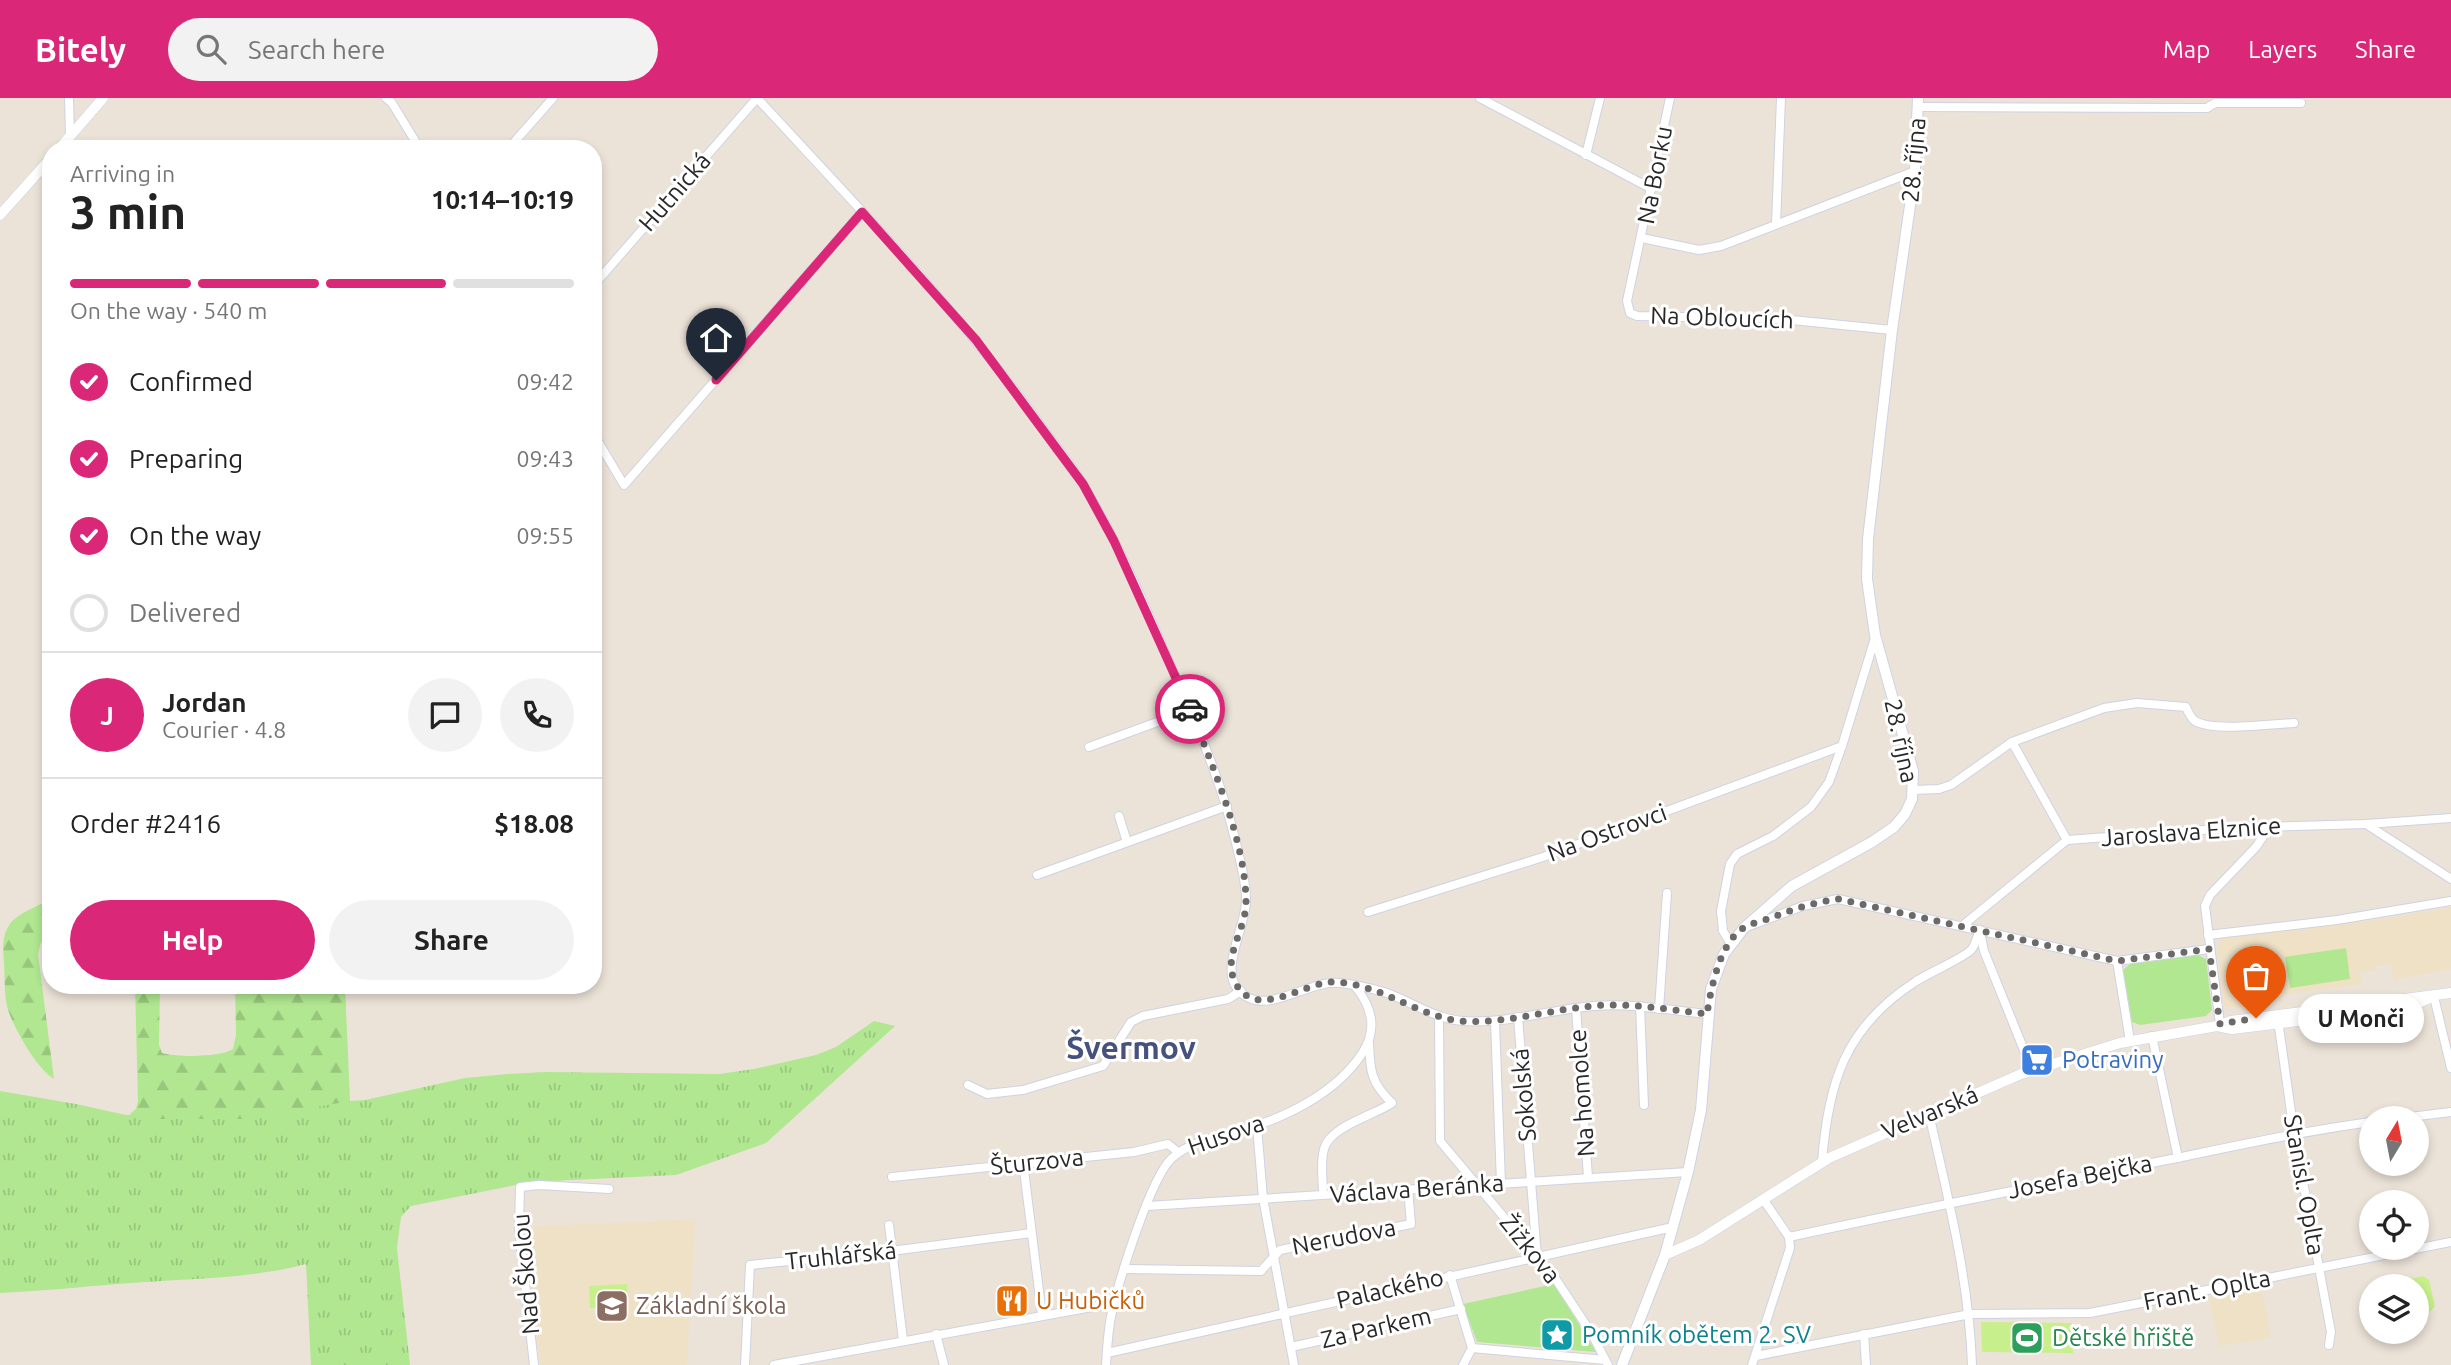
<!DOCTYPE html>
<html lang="en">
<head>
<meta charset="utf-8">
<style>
  :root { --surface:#fff; --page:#f2f2f2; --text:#222; --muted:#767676; --line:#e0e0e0; --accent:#db2777 }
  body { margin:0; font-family:Ubuntu,sans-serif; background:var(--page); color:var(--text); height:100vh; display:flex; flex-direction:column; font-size:26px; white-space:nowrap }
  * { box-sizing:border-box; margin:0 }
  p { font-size:23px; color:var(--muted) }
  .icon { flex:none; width:38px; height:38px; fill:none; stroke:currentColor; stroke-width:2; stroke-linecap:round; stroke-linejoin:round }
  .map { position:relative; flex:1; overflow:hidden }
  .drawer { position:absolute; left:42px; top:42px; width:560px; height:854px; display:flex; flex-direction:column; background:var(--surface); border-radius:28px; box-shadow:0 4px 10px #0003 }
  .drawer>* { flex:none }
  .needle { width:46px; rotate:10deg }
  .tools { position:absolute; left:2359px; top:1008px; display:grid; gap:14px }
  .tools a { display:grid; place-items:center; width:70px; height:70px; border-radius:50%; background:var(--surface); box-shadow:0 4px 10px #0003; font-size:35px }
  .pin { position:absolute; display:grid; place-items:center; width:60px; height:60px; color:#fff; margin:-72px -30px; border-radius:50% 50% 50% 0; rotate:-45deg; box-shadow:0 0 7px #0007 }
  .pin .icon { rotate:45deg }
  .courier { position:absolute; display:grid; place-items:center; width:70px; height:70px; margin:-35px; border:5px solid #db2777; border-radius:50%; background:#fff; color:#222; box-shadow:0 2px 9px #0007 }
  .bubble { position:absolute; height:49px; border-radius:24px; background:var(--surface); box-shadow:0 4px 10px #0003; font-size:23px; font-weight:700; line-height:49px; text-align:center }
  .head em { font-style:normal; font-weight:700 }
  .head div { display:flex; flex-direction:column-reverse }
  .head { display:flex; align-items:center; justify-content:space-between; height:119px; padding:0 28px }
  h1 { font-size:46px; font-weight:700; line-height:52px }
  .bar { display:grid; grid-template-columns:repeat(4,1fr); gap:10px 7px; align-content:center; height:84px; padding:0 28px }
  .bar i { height:9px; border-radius:5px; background:var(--line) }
  .bar .current { background:var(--accent) }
  .bar p { grid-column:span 4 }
  .line { display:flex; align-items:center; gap:18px; padding:0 28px; border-top:2px solid var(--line) }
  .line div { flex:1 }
  .round { display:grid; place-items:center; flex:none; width:74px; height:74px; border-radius:37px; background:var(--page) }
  ol { padding:0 28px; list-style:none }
  li { display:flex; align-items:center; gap:21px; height:77px }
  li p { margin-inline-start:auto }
  li .icon { padding:7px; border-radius:50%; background:var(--accent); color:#fff; stroke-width:4 }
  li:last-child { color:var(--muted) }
  li i { width:38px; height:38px; border:4px solid var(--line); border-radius:50% }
  .button { display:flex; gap:14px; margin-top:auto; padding:14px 28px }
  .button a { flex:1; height:80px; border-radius:42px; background:var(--accent); color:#fff; font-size:28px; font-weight:700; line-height:80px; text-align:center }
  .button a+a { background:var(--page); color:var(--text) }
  header { display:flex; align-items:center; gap:42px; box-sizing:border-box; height:98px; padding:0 35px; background:var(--accent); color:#fff }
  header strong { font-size:33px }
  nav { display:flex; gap:38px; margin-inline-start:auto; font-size:24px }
  .search { width:490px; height:63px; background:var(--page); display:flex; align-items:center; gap:18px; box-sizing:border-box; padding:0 24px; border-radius:38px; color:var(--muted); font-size:26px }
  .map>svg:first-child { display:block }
  .education { fill:#efe1c6 }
  .grass { fill:url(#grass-tufts) }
  .forest { fill:url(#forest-firs) }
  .park { fill:#b0e790 }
  .pitch { fill:#c7ef8b }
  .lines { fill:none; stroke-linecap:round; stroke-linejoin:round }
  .minor-casing { stroke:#ced2e3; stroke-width:10 }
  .tertiary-casing { stroke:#ced2e3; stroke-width:11 }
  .secondary-casing { stroke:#ced2e3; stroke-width:12 }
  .minor { stroke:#fff; stroke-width:8 }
  .tertiary { stroke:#fff; stroke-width:10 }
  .secondary { stroke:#fff; stroke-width:10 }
  .done { stroke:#6d6966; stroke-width:7; stroke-dasharray:0 12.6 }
  .route { stroke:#db2777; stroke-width:9 }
  .labels { text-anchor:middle; stroke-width:6; stroke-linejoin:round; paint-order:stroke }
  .street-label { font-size:24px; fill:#282828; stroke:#fff }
  .shop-label { font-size:24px; fill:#366cbe; stroke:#fff; text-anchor:start }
  .food-label { font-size:24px; fill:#c56008; stroke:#fff; text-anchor:start }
  .education-label { font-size:24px; fill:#785e54; stroke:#fff; text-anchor:start }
  .culture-label { font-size:24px; fill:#0d838f; stroke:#fff; text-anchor:start }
  .leisure-label { font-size:24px; fill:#27864d; stroke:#fff; text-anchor:start }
  .district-label { font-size:32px; font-weight:bold; fill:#46517c; stroke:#fff }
</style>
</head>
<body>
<header>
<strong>Bitely</strong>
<div class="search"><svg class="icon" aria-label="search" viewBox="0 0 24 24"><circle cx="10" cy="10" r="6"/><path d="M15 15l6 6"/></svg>Search here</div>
<nav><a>Map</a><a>Layers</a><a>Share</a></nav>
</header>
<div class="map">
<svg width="2451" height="1267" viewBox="0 0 2451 1267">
  <defs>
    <pattern id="grass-tufts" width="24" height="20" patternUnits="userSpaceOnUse" patternTransform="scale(1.75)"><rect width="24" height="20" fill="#b0e790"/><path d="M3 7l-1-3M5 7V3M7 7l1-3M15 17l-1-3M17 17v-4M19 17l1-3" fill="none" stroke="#97c67c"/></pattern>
    <pattern id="forest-firs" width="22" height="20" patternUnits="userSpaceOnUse" patternTransform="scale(1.75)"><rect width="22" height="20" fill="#b0e790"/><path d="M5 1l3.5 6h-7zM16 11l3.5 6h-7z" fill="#97c67c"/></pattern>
  </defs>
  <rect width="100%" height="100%" fill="#ece3d8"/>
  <!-- education -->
  <g class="education">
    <polygon points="2451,809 2451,871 2394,882 2391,866 2376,868 2376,872 2360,874 2362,886 2281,897 2281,902 2252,906 2243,909 2224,909 2217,845 2221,840 2376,822"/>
    <polygon points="695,1121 687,1267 540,1267 526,1129"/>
    <polygon points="2261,1187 2271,1240 2219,1248 2209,1198"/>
  </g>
  <!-- grass -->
  <path class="grass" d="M874 923 895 928 766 1045 676 1077 531 1084 411 1108 401 1119 397 1150 410 1267H311L306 1166C254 1180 199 1180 145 1184 96 1187 49 1193 0 1195V993L76 1006 126 1017 365 1002 465 980 507 976 547 974 719 976 754 971 816 957 836 949Z"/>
  <!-- forest -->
  <g class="forest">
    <path d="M51 800V838L41 844 38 856 54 981C37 971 12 928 7 908 4 894 5 878 4 864 3 853 2 841 7 831 14 815 37 810 51 800Z"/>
    <path d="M135 887H160L159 947 162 955C178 959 218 960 233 951L236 937 235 887H345L350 1003 247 1021H141L130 1016 136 1011 138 1003Z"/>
  </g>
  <!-- park -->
  <g class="park">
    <polygon points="2346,850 2350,881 2290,890 2285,859"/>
    <polygon points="2198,857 2206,861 2212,912 2206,918 2140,927 2132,924 2123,872 2130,866"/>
    <polygon points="1554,1186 1596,1254 1477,1244 1463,1206"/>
  </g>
  <!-- pitch -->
  <g class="pitch">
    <polygon points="2423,1178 2429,1182 2435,1208 2431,1213 2417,1217 2417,1188 2382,1188"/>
    <polygon points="627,1186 628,1208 590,1210 589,1188"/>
    <polygon points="1981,1224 2072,1225 2073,1255 1982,1254"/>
  </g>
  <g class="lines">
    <defs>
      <g id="minor">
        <polyline points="69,0 70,38"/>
        <polyline points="386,0 392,5 420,51"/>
        <path d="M757 0C854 105 955 209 1039 325 1054 346 1071 366 1084 388 1122 451 1151 522 1180 589 1203 641 1224 693 1237 749 1241 766 1246 784 1246 801 1247 831 1211 882 1249 900 1274 912 1311 882 1339 885 1353 886 1370 890 1384 894 1411 903 1434 921 1463 923 1506 926 1549 912 1593 908 1631 905 1669 912 1707 916"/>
        <polyline points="1480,0 1652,91"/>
        <polyline points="1670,0 1627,203 1630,215 1637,218 1782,221 1892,232"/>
        <polyline points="1919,9 2207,10 2215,5 2301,5"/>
        <polyline points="508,51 553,0"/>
        <polyline points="1586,57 1600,0"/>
        <polyline points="1776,126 1781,0"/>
        <polyline points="1642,140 1699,152 1721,148 1915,73"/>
        <polyline points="593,188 757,0"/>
        <polyline points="593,335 624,387 862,114"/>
        <polyline points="2012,644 2067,742"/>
        <polyline points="1089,649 1190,612"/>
        <path d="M1914 692 1939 691 1951 687 2012 644 2104 610 2137 605 2186 609C2188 614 2191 620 2195 623 2214 634 2271 626 2294 625"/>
        <polyline points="1119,718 1127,744"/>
        <polyline points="2366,726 2451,781"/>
        <polyline points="1037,777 1227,708"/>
        <polyline points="1368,814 1543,759 1842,648"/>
        <polyline points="1749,828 1803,808 1838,801 2117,863 2209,851"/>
        <polyline points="1962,828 2067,742 2231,730 2366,726 2451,720"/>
        <polyline points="1980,834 1984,853 2032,972"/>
        <polyline points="2208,837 2337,822 2451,803"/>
        <polyline points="1731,846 1723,833 1721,813 1730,766 1737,756 1773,738 1811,709 1829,684 1842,648 1875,540"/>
        <polyline points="2117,863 2130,943"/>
        <polyline points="2434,899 2451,970"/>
        <polyline points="1640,908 1644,1007"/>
        <polyline points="1576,910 1588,1079"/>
        <polyline points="1659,911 1667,795"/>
        <polyline points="1439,918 1440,1043 1555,1180 1592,1236 1608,1267"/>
        <polyline points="1518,919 1537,1159"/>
        <polyline points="2278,922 2294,1035 2331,1234 2329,1247"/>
        <polyline points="1495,923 1501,1086"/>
        <polyline points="2220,926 2205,808 2210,797 2256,749 2270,728"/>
        <polyline points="2152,938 2178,1060"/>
        <polyline points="968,987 987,996 1023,992 1103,968 1131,924 1143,918 1228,901 1241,893"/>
        <path d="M1929 1016C1948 1099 1969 1182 1972 1267"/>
        <polyline points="2402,1020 2451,1014"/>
        <polyline points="1257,1028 1263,1100 1294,1267"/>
        <polyline points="1023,1064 1042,1217"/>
        <path d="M1822 1064C1828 985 1845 929 1915 884 1928 875 1962 861 1971 852 1976 847 1977 838 1980 832"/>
        <polyline points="892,1079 1134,1054 1168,1046 1178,1054"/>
        <path d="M1323 1096C1323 1082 1320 1065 1324 1051 1330 1028 1373 1018 1392 1005 1371 985 1370 973 1369 945"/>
        <polyline points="1147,1108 1688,1074"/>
        <polyline points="889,1127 903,1242"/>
        <path d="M1789 1139C1908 1113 2028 1090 2147 1066 2222 1051 2296 1034 2371 1024"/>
        <polyline points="1125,1171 1261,1173 1280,1152 1411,1126 1408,1091"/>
        <polyline points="1450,1177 1472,1250 1463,1267"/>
        <polyline points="936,1236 944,1267"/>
        <polyline points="1864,1236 1866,1267"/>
        <polyline points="1291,1249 1461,1211"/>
        <polyline points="1472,1250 1605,1262"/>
        <polyline points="1107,1255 1673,1129"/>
        <polyline points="1756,1258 1970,1216 2090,1215 2451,1144"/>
        <polyline points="534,1267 519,1131 520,1089 539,1087 609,1091"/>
        <polyline points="745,1267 750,1167 891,1153 1031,1135"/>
        <polyline points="774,1267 1114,1205"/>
        <path d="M1106 1267C1107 1249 1108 1231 1112 1214 1119 1182 1150 1082 1171 1061 1188 1044 1217 1039 1239 1033 1285 1020 1337 995 1363 954 1378 930 1372 908 1354 887"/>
        <polyline points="1752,1267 1790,1150 1789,1139 1763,1101"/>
      </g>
      <g id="tertiary">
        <polyline points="59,51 103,0"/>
        <polyline points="0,117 51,60"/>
        <polyline points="2217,928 2232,931 2388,912 2412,908 2430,900"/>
        <polyline points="1665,1157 1699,1142 1829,1060 2021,976 2120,945 2217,928 2231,923 2451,895"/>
      </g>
      <polyline id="secondary" points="1622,1267 1665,1157 1688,1074 1701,1012 1711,891 1724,856 1744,830 1792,788 1872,744 1894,729 1905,716 1912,701 1913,673 1875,537 1867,481 1868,441 1892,232 1915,73 1918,0"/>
    </defs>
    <!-- minor casing -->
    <use href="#minor" class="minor-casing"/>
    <!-- tertiary casing -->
    <use href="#tertiary" class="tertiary-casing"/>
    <!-- secondary casing -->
    <use href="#secondary" class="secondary-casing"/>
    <!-- minor -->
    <use href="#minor" class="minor"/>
    <!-- tertiary -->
    <use href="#tertiary" class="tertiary"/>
    <!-- secondary -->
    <use href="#secondary" class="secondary"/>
  </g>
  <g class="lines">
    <!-- done -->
    <path class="done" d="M1190 611C1212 667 1245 742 1246 802 1247 832 1222 857 1235 884 1255 925 1304 883 1335 884 1381 886 1419 919 1461 923 1505 926 1548 912 1592 908 1630 904 1669 912 1707 916 1711 890 1720 843 1745 829 1754 824 1766 822 1776 818 1796 810 1816 804 1838 801L2117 863 2209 851 2220 926 2256 920"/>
    <!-- route -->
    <polyline class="route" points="716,282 862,114 976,242 1083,386 1114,443 1190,611"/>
  </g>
  <!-- icons -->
  <defs>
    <symbol id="supermarket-square" viewBox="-11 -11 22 22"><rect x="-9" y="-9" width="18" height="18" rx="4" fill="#3f7fe0" stroke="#fff"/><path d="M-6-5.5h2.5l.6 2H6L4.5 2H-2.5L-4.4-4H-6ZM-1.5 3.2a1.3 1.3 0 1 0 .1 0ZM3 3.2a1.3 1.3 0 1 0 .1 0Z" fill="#fff"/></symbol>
    <symbol id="restaurant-square" viewBox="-11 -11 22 22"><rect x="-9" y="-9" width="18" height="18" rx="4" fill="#e8710a" stroke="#fff"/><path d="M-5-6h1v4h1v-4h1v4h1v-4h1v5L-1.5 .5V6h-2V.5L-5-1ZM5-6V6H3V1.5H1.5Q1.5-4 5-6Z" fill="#fff"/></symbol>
    <symbol id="school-square" viewBox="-11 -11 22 22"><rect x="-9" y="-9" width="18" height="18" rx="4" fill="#8d6e63" stroke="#fff"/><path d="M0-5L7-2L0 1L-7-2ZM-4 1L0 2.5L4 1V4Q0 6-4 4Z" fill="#fff"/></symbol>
    <symbol id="sight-square" viewBox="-11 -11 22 22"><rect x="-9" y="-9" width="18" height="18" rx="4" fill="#0f9aa8" stroke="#fff"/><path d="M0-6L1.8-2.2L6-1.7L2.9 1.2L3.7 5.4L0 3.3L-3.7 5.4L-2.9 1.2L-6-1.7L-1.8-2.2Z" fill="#fff"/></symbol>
    <symbol id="stadium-square" viewBox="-11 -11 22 22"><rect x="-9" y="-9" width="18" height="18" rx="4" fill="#2e9e5b" stroke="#fff"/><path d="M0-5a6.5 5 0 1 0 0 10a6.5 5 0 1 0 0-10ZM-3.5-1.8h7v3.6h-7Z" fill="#fff"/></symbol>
  </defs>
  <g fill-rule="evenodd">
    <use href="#supermarket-square" x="2018" y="943" width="38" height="38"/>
    <use href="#restaurant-square" x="993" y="1184" width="38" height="38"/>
    <use href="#school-square" x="593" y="1189" width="38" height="38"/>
    <use href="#sight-square" x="1538" y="1218" width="38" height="38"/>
    <use href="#stadium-square" x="2008" y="1221" width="38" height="38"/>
  </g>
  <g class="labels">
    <!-- street labels -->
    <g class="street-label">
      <text transform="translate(1914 62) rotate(-85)" y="8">28. října</text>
      <text transform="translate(1655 77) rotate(-79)" y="8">Na Borku</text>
      <text transform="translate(675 94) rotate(-49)" y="8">Hutnická</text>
      <text transform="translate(1722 220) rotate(2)" y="8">Na Obloucích</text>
      <text transform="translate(1901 643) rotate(78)" y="8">28. října</text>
      <text transform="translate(2191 734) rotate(-4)" y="8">Jaroslava Elznice</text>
      <text transform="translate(1607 735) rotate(-20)" y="8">Na Ostrovci</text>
      <text transform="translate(1582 995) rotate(-94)" y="8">Na homolce</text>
      <text transform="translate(1524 997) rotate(-95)" y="8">Sokolská</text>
      <text transform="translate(1930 1015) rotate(-23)" y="8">Velvarská</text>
      <text transform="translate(1226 1037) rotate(-19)" y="8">Husova</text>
      <text transform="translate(1037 1064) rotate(-6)" y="8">Šturzova</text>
      <text transform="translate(2080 1079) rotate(-11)" y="8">Josefa Bejčka</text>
      <text transform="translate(2304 1087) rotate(80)" y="8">Stanisl. Oplta</text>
      <text transform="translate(1417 1091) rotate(-4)" y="8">Václava Beránka</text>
      <text transform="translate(1344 1139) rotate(-11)" y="8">Nerudova</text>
      <text transform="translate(1530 1151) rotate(51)" y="8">Žižkova</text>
      <text transform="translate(841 1158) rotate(-6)" y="8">Truhlářská</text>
      <text transform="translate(526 1176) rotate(-95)" y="8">Nad Školou</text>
      <text transform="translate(1390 1191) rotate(-13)" y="8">Palackého</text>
      <text transform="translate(2207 1192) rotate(-11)" y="8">Frant. Oplta</text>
      <text transform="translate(1376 1230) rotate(-13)" y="8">Za Parkem</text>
    </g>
    <!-- shop labels -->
    <g class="shop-label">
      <text x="2062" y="970">Potraviny</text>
    </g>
    <!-- food labels -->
    <g class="food-label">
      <text x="1036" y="1211">U Hubičků</text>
    </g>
    <!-- education labels -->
    <g class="education-label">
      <text x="636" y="1216">Základní škola</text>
    </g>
    <!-- culture labels -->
    <g class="culture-label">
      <text x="1582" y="1245">Pomník obětem 2. SV</text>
    </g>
    <!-- leisure labels -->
    <g class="leisure-label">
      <text x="2052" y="1248">Dětské hřiště</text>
    </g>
    <!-- district labels -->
    <g class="district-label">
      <text x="1131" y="961">Švermov</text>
    </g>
  </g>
</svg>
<div class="tools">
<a><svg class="needle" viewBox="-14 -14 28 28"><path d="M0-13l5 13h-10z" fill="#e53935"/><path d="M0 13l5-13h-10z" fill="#767676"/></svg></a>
<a><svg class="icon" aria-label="locate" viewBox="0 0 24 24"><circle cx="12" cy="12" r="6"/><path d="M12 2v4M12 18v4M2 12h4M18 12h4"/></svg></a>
<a><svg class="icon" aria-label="layers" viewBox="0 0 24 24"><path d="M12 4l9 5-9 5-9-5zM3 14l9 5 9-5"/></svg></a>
</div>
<div class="pin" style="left:2256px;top:920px;background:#ea580c"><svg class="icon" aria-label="bag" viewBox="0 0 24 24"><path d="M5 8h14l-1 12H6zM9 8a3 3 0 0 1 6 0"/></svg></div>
<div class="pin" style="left:716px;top:282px;background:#1f2937"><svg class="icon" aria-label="home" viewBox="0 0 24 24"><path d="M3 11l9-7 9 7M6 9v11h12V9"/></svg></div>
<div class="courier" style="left:1190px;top:611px"><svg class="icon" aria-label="car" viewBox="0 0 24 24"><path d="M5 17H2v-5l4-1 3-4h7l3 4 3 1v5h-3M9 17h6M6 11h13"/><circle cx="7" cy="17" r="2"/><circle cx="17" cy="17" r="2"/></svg></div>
<div class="bubble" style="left:2298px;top:896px;width:126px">U Monči</div>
<section class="drawer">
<div class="head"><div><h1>3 min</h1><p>Arriving in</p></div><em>10:14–10:19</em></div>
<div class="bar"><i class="current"></i><i class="current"></i><i class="current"></i><i></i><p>On the way · 540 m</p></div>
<ol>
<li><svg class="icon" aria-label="check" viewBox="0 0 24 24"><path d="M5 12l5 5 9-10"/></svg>Confirmed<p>09:42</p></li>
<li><svg class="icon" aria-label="check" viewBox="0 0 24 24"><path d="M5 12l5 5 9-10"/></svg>Preparing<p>09:43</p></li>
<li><svg class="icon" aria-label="check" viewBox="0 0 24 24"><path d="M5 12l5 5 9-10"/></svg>On the way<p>09:55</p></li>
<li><i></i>Delivered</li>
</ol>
<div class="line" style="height:126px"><b class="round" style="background:var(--accent);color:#fff">J</b><div><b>Jordan</b><p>Courier · 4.8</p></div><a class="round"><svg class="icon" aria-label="chat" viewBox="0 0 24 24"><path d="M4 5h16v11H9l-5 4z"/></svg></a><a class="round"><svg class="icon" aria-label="phone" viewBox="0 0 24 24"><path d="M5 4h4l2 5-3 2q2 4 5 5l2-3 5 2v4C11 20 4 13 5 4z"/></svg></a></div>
<div class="line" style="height:91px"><div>Order #2416</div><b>$18.08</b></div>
<div class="button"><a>Help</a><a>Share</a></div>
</section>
</div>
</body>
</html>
